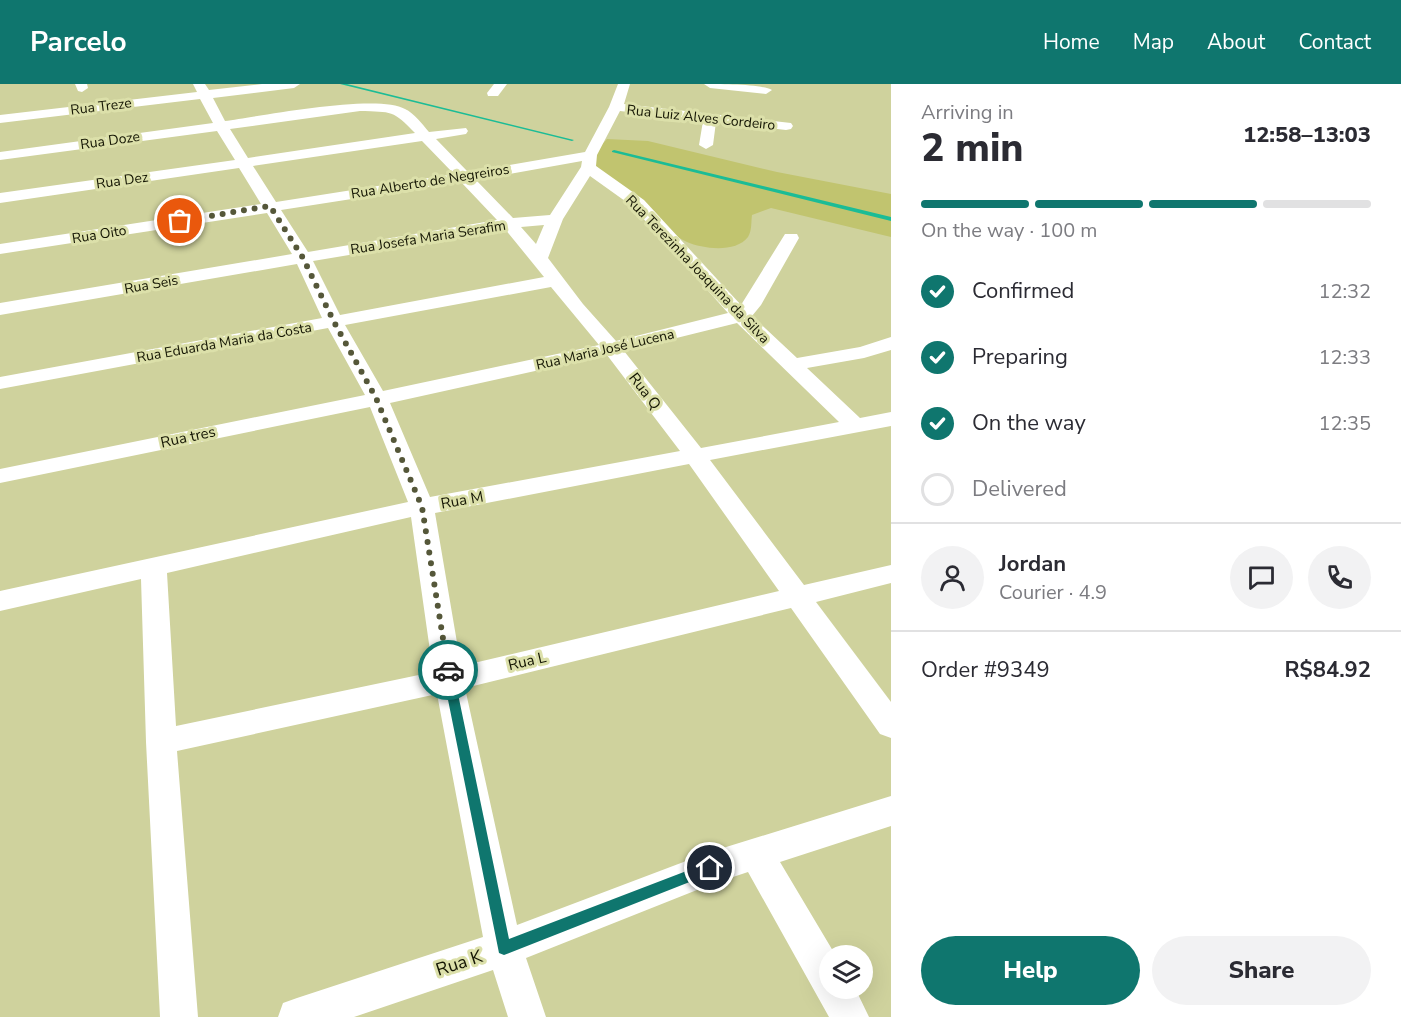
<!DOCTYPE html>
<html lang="en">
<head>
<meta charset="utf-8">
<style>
  :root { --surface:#fff; --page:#f2f2f3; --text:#2b2b33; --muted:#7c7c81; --line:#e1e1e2; --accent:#0f766e }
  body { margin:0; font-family:"Nunito Sans",sans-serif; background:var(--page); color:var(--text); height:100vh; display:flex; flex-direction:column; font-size:22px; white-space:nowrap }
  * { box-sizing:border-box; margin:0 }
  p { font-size:20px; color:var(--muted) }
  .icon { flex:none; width:33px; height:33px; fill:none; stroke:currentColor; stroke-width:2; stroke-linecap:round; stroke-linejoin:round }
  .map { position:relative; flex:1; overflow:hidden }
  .sheet { display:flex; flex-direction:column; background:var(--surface); width:510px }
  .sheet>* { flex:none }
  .buttons { position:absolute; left:819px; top:861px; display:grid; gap:12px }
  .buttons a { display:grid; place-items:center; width:54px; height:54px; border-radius:50%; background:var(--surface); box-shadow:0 6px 24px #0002; font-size:30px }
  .pin { position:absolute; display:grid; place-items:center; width:51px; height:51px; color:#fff; margin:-26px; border:3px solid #fff; border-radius:50%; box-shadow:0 2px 6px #0007 }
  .courier { position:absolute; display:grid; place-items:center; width:60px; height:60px; margin:-30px; border:4px solid #0f766e; border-radius:50%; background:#fff; color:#222; box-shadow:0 2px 8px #0007 }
  .summary em { font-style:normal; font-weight:800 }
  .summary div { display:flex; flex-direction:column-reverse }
  .summary { display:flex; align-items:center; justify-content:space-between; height:102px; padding:0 30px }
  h1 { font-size:39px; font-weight:800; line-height:45px }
  .bar { display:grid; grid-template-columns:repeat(4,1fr); gap:9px 6px; align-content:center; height:72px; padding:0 30px }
  .bar i { height:8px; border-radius:4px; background:var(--line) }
  .bar .selected { background:var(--accent) }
  .bar p { grid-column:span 4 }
  .line { display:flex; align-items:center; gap:15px; padding:0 30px; border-top:2px solid var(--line) }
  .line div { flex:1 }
  .round { display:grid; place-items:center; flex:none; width:63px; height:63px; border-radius:32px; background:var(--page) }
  ol { padding:0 30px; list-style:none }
  li { display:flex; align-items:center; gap:18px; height:66px }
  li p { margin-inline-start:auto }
  li .icon { padding:6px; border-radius:50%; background:var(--accent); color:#fff; stroke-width:4 }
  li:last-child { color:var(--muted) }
  li i { width:33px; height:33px; border:3px solid var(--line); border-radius:50% }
  .action { display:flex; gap:12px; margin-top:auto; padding:12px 30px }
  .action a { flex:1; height:69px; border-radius:36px; background:var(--accent); color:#fff; font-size:24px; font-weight:800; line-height:69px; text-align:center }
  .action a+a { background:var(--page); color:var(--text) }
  header { display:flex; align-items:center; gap:36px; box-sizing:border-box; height:84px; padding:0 30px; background:var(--accent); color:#fff }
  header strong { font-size:28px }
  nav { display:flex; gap:33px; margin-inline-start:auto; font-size:21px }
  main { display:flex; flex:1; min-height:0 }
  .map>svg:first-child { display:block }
  .green { fill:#c1c46f }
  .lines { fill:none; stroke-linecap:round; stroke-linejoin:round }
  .stream { fill:#1bbc96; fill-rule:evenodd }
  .minor { fill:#fff; fill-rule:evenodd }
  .route { fill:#0f766e }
  .done { stroke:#555739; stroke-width:6; stroke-dasharray:0 10.8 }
  .labels { text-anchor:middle; stroke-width:6; stroke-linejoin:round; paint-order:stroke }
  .far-street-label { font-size:14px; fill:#141503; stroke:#dce0aa }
  .street-label { font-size:15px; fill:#141503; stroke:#dce0aa }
  .near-street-label { font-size:18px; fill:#141503; stroke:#dce0aa }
</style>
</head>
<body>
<header>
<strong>Parcelo</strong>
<nav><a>Home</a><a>Map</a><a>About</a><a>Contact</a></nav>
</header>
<main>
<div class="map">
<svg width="891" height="933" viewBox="0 0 891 933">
  <rect width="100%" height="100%" fill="#cfd29d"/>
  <!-- green -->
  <path class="green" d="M607 55 648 57 777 88 891 110V153L771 124 752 131C751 138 752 147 748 153 736 169 703 165 687 158 659 145 625 109 601 88L593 78 595 68Z"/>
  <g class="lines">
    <!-- stream -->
    <g class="stream">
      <polygon points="340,0 347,0 574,56 572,57"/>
      <polygon points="614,66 891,133 891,137 612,68 612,67"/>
    </g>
    <!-- minor -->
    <g class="minor">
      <polygon points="75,0 87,0 88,4 82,8 78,7"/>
      <path d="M193 0H205L209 6 262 0H300L294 4 213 14 225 37C261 32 378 9 405 25 414 29 422 40 429 48L466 44 468 47 466 50 436 55 468 88 585 68 609 23 618 0H630L624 20 791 39 793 42 791 45 786 46 716 38 713 61 706 65 699 61 703 37 620 27 597 71 596 82 644 116 741 221 785 150H797L799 154 761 221 752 232 797 274 860 263 891 253V266L864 274 807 284 860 334 891 328V342L710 376 804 501 891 481V499L816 518 891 618V654L880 650 791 524 465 604 517 841 710 768 891 712V742L780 778 836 872H830V904H855L869 933H829L748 788 712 800 526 874 546 933H508L493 886 354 933H278L283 919 297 914 483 853 437 610 177 667 198 933H160L146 658 141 495 0 527V507L408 418 370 323 0 399V385L365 311 328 244 0 305V293L322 234 297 180 0 231V219L292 170 267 129 0 170V160L261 120 239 84 0 119V109L235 76 217 47 0 76V68L213 39 200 15 0 39V31L197 8ZM360 27C392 28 393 26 415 49L248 74 230 45ZM422 57 454 90 276 118 253 82ZM582 77 581 83 550 131 513 134 476 96ZM590 92 632 122 728 229 616 257 583 220 548 174 563 135ZM461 98 497 136 308 168 281 126ZM544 141 536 160 521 143ZM505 145 544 193 340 231 313 177ZM551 203 599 261 383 307 345 241ZM737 239 839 338 701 364 624 267ZM607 271 680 367 430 413 390 319ZM689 380 779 507 461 582 435 429ZM411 433 433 588 176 642 167 489Z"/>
      <polygon points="494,0 507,0 498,12 488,12 487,9"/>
      <path d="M704 0C720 0 761 0 772 6L766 10 710 4Z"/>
    </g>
  </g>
  <!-- route -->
  <polygon class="route" points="448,582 453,586 509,855 710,778 715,779 717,784 715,788 504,871 499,869 442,586"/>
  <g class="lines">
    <!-- done -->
    <polyline class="done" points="180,137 270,122 303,174 334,238 376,314 422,423 448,586"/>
  </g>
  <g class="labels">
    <!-- far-street labels -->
    <g class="far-street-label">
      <text transform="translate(101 22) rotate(-7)" y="5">Rua Treze</text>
      <text transform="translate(701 33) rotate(6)" y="5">Rua Luiz Alves Cordeiro</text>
      <text transform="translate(110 56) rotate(-8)" y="5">Rua Doze</text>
      <text transform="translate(122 96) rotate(-8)" y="5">Rua Dez</text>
      <text transform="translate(430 97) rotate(-9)" y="5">Rua Alberto de Negreiros</text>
      <text transform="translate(99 150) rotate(-9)" y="5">Rua Oito</text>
      <text transform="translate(428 153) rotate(-9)" y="5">Rua Josefa Maria Serafim</text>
      <text transform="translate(698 185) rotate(46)" y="5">Rua Terezinha Joaquina da Silva</text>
      <text transform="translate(151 200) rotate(-10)" y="5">Rua Seis</text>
      <text transform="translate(224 258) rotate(-10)" y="5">Rua Eduarda Maria da Costa</text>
      <text transform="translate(605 265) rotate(-13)" y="5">Rua Maria José Lucena</text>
    </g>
    <!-- street labels -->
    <g class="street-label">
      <text transform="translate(645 307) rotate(52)" y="5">Rua Q</text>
      <text transform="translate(188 353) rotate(-12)" y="5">Rua tres</text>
      <text transform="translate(462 416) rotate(-10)" y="5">Rua M</text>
      <text transform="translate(527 577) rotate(-13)" y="5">Rua L</text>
    </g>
    <!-- near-street labels -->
    <g class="near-street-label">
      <text transform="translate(459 879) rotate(-18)" y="6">Rua K</text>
    </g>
  </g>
</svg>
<div class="buttons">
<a><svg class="icon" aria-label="layers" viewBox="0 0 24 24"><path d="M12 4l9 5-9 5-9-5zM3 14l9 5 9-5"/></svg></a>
</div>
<div class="pin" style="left:180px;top:137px;background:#ea580c"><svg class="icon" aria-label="bag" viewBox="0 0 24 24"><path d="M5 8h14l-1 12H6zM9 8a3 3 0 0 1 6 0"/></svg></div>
<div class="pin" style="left:710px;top:784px;background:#1f2937"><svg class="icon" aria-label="home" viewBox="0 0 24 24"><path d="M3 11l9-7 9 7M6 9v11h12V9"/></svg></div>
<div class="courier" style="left:448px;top:586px"><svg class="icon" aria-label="car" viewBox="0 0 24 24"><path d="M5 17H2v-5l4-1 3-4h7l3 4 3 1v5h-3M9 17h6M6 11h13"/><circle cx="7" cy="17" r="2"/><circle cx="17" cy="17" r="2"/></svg></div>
</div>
<section class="sheet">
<div class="summary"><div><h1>2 min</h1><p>Arriving in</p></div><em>12:58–13:03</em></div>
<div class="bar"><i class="selected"></i><i class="selected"></i><i class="selected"></i><i></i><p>On the way · 100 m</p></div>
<ol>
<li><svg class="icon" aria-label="check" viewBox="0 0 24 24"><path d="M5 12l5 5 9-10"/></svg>Confirmed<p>12:32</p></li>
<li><svg class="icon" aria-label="check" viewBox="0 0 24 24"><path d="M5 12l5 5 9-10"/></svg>Preparing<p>12:33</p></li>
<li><svg class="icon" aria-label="check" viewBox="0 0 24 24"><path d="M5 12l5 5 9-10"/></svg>On the way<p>12:35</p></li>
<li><i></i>Delivered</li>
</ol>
<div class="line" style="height:108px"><a class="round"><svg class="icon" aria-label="person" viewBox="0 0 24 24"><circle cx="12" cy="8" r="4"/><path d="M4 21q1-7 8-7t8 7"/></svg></a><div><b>Jordan</b><p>Courier · 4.9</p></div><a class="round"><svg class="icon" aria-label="chat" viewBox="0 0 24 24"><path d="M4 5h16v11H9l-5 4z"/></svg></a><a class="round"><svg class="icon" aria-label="phone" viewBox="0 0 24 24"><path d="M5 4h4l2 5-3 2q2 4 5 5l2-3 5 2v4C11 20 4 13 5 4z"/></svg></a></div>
<div class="line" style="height:78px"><div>Order #9349</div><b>R$84.92</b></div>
<div class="action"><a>Help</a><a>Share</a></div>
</section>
</main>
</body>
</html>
